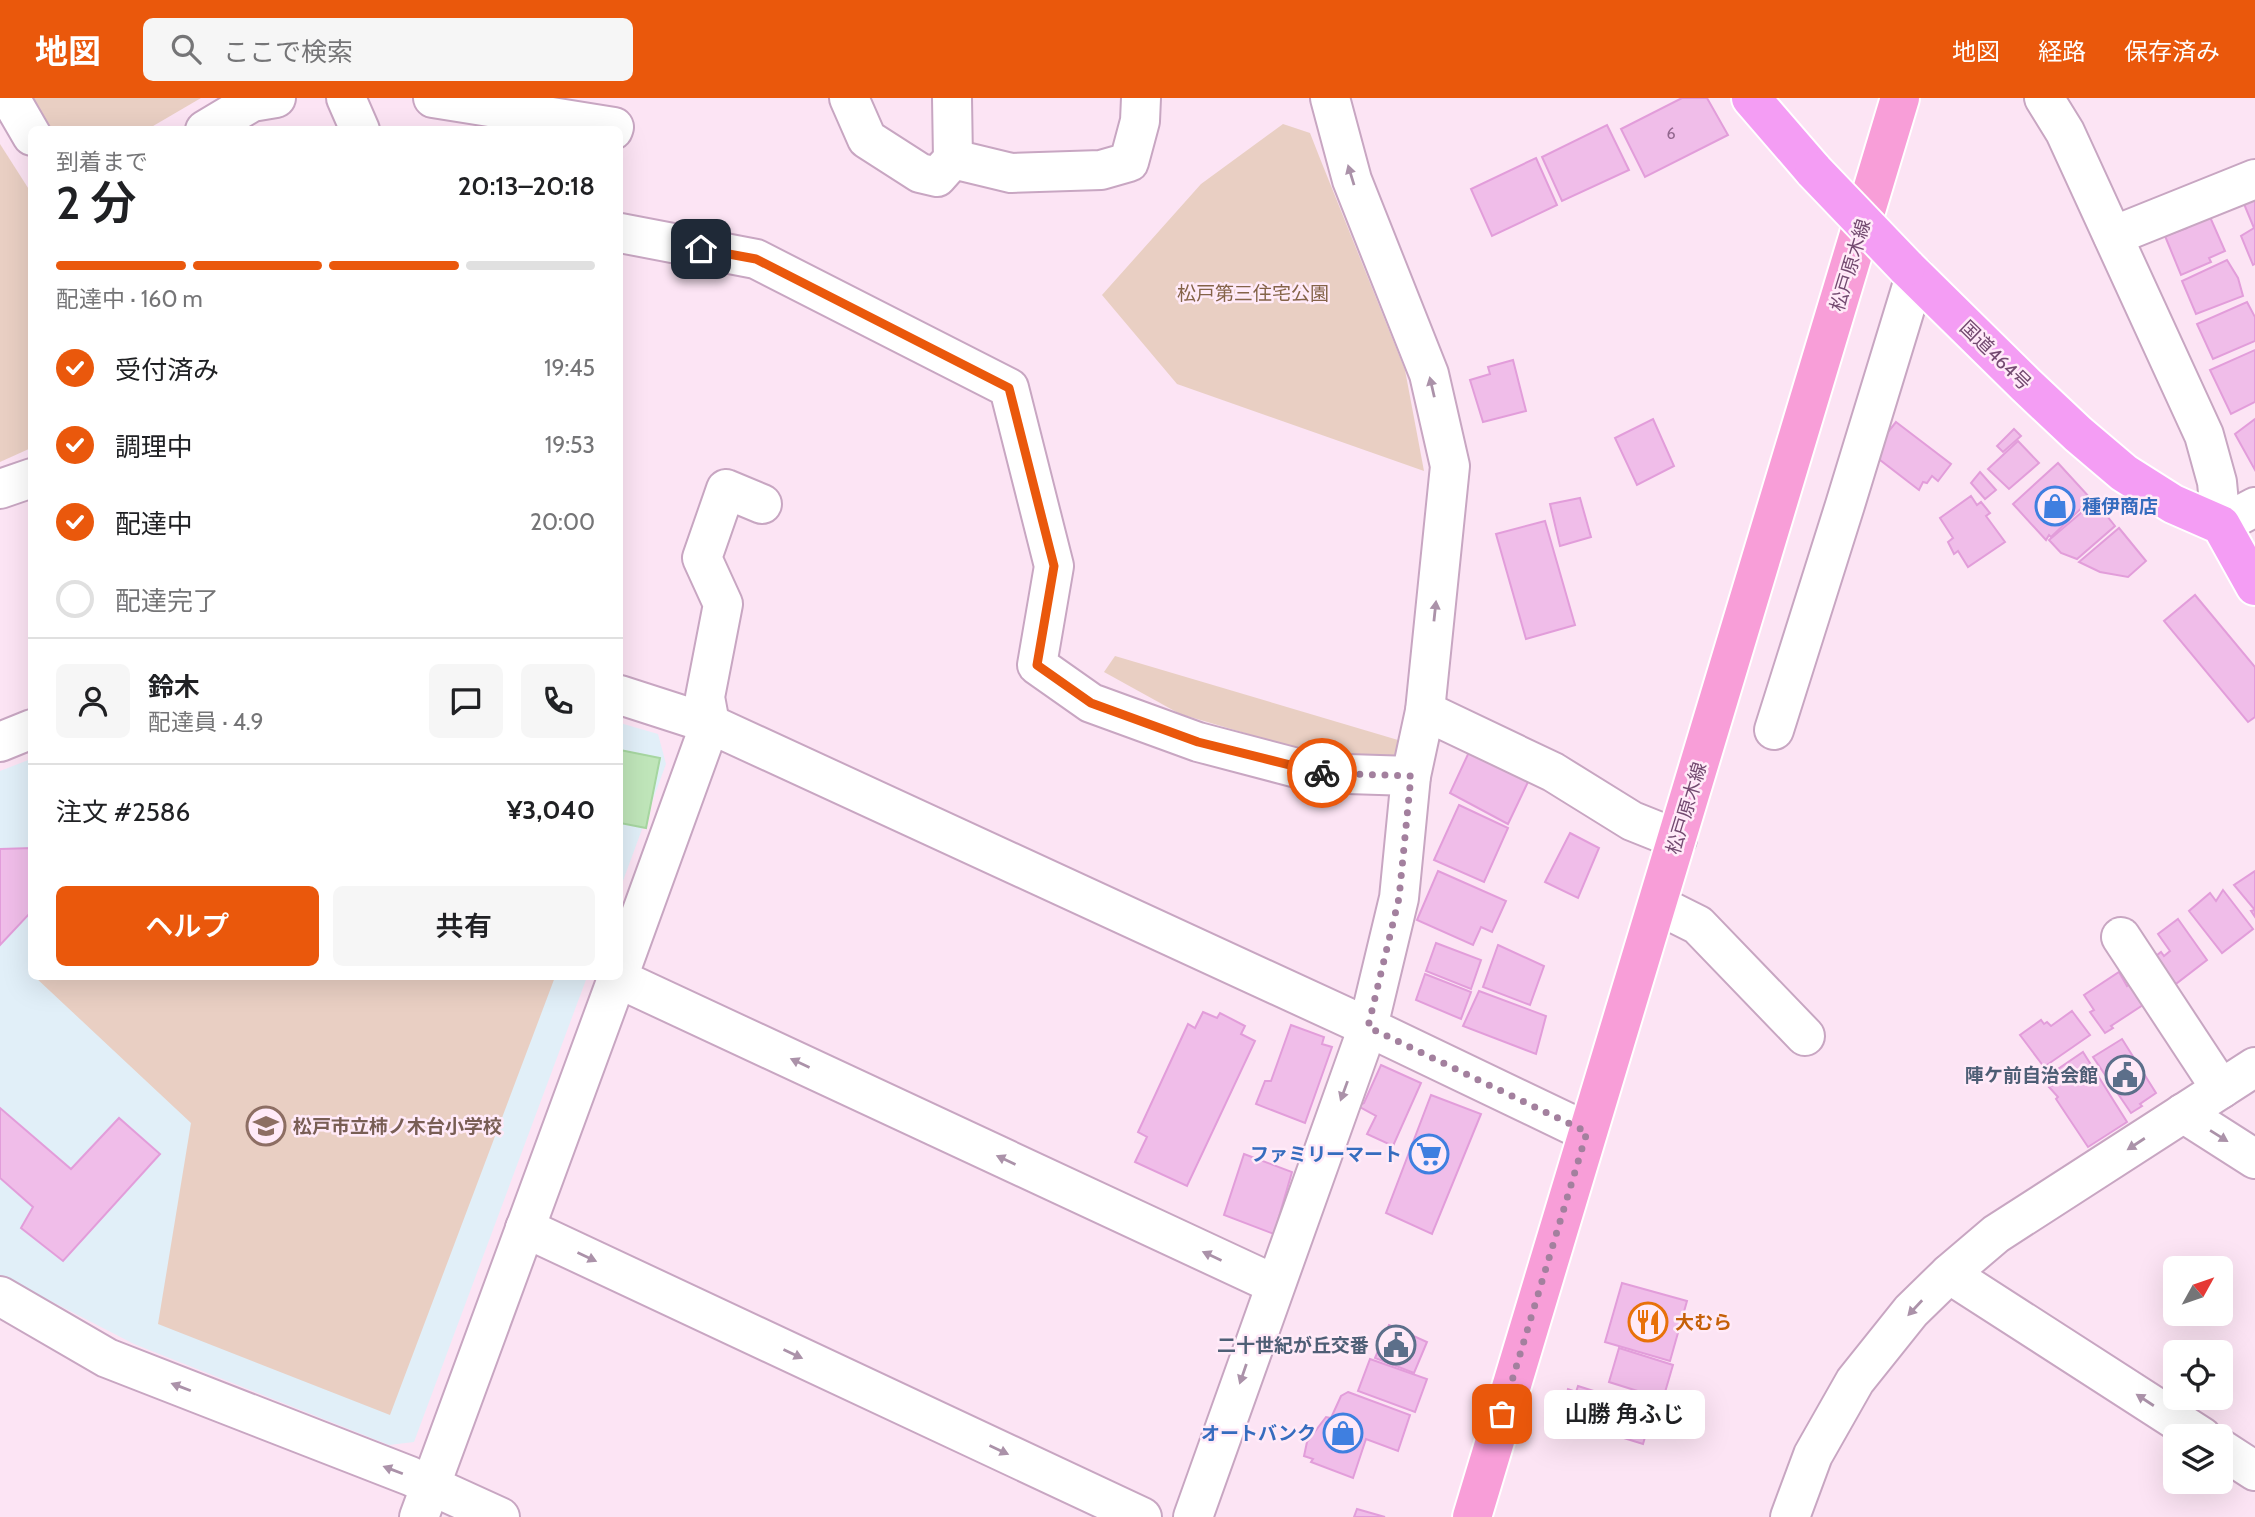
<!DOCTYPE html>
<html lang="ja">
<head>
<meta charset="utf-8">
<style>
  :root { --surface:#fff; --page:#f6f6f6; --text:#202124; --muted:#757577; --line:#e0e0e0; --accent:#ea580c }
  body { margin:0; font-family:Cabin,"Noto Sans JP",sans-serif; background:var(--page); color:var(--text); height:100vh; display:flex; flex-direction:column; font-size:26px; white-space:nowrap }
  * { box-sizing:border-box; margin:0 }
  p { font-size:23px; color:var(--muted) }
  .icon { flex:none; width:38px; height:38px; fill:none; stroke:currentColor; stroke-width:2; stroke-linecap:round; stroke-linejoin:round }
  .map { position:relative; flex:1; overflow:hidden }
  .drawer { position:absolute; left:28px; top:28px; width:595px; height:854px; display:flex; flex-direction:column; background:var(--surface); border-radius:10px; box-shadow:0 7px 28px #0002 }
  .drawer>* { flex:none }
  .needle { width:46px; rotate:50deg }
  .fabs { position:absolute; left:2163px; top:1158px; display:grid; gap:14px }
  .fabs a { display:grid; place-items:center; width:70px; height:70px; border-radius:10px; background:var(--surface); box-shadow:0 7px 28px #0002; font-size:35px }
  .pin { position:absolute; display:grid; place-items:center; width:60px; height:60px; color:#fff; margin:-30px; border-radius:14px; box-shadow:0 4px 10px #0006 }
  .courier { position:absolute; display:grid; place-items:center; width:70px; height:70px; margin:-35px; border:5px solid #ea580c; border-radius:50%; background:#fff; color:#222; box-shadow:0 2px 9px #0007 }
  .bubble { position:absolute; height:49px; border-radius:10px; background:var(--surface); box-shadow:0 7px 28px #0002; font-size:23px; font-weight:600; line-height:49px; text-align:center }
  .headline em { font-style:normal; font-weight:600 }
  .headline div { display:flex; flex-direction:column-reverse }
  .headline { display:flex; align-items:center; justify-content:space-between; height:119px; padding:0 28px }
  h1 { font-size:46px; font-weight:600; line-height:52px }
  .bar { display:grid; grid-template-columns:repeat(4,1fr); gap:10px 7px; align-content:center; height:84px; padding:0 28px }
  .bar i { height:9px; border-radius:5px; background:var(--line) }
  .bar .current { background:var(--accent) }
  .bar p { grid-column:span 4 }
  .line { display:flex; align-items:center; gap:18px; padding:0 28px; border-top:2px solid var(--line) }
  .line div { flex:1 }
  .round { display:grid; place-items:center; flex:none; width:74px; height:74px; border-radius:10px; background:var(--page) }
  ol { padding:0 28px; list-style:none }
  li { display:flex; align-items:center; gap:21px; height:77px }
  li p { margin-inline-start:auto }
  li .icon { padding:7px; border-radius:50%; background:var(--accent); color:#fff; stroke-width:4 }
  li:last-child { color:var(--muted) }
  li i { width:38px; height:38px; border:4px solid var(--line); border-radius:50% }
  .button { display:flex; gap:14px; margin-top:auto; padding:14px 28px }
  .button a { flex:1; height:80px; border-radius:10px; background:var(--accent); color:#fff; font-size:28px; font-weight:600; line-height:80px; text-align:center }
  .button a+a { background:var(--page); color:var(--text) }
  header { display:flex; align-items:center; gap:42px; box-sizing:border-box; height:98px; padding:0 35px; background:var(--accent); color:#fff }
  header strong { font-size:33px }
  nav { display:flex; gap:38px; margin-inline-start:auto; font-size:24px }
  .search { width:490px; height:63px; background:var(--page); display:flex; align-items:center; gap:18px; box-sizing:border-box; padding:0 24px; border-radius:10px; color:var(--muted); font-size:26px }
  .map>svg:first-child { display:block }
  .education { fill:#e1eff8 }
  .green { fill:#e9cfc3 }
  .water { fill:#bfe5b9; stroke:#a6d6a0; stroke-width:2 }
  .building { fill:#f0bde9; stroke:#e29dda; stroke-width:2 }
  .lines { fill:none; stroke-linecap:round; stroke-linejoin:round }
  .minor-casing { stroke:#c8a6c2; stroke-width:42 }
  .major-casing { stroke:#fff; stroke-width:42 }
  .highway-casing { stroke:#fff; stroke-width:42 }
  .minor { stroke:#fff; stroke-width:38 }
  .major { stroke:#f89ed8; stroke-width:38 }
  .highway { stroke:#f49df4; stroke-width:38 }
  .highway-bridge-casing { stroke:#fff; stroke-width:42; stroke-linecap:butt }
  .highway-bridge { stroke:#f49df4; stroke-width:38 }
  .oneway { fill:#ab92a9 }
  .done { stroke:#a3809e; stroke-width:7; stroke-dasharray:0 12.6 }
  .route { stroke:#ea580c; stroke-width:9 }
  .labels { text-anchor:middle; stroke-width:5; stroke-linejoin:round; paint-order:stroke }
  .number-label { font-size:16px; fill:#92678e }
  .street-label { font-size:19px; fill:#734a70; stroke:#ffeaf8 }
  .park-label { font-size:19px; fill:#846348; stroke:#ffeaf8 }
  .shop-label { font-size:19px; font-weight:bold; fill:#366cbe; stroke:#ffeaf8; text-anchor:end }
  .service-label { font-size:19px; font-weight:bold; fill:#4e5e75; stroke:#ffeaf8; text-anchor:end }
  .education-label { font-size:19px; font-weight:bold; fill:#785e54; stroke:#ffeaf8; text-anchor:start }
  .food-label { font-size:19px; font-weight:bold; fill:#c56008; stroke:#ffeaf8; text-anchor:start }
</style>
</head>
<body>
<header>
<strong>地図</strong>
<div class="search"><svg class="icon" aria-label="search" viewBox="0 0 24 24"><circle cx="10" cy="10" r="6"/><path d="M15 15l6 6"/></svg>ここで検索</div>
<nav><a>地図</a><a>経路</a><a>保存済み</a></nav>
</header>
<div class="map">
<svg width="2255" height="1419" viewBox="0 0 2255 1419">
  <rect width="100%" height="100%" fill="#fce4f4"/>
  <!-- education -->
  <g class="education">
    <polygon points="620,625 658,636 666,666 620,791"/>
    <polygon points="31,661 32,878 587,879 414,1344 389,1347 134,1246 0,1177 0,673"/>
  </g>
  <!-- green -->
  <g class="green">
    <polygon points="14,0 201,0 148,31 32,32"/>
    <polygon points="1283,26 1310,35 1319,58 1405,272 1424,373 1177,286 1102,197 1201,86"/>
    <polygon points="0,46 30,93 32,99 31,350 0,364"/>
    <polygon points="1115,558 1398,642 1394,663 1340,663 1180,616 1104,574"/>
    <polygon points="35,879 555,879 390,1317 158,1226 191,1025"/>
  </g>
  <!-- water -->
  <polygon class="water" points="620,652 660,660 646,730 620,725"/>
  <!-- building -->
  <g class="building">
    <polygon points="1682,0 1707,0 1728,37 1645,79 1621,31"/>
    <polygon points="1607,27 1629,72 1562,103 1542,59"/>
    <polygon points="1536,60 1557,107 1492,138 1471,91"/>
    <polygon points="2255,101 2255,166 2253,167 2241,138 2254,130 2244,106"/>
    <polygon points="2210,119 2225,153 2209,160 2211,164 2181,177 2165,138 2187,130 2187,126"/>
    <polygon points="2227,162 2238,180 2243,198 2196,216 2182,183"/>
    <polygon points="2247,204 2255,219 2255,243 2213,261 2197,226"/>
    <polygon points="2255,252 2255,304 2231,316 2210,272"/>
    <polygon points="1513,262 1526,313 1483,324 1470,282 1490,276 1488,269"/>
    <polygon points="1653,321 1674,368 1637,387 1615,340"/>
    <polygon points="2255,321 2255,372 2235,336"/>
    <polygon points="1896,324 1951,366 1938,383 1932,378 1927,385 1923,384 1919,392 1871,355"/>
    <polygon points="2014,331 2021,338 2003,354 1997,348"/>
    <polygon points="2018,343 2039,365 2009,391 1988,371"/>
    <polygon points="2058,365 2091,401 2051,439 2049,437 2046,442 2013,406"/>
    <polygon points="1980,374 1996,392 1985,401 1971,385"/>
    <polygon points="1971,398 1977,407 1981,404 1990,415 1986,418 2005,444 1968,469 1958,453 1954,456 1948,444 1953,440 1940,420"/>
    <polygon points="1580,400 1591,439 1560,448 1550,406"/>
    <polygon points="2095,403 2115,428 2077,461 2061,455 2049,442"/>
    <polygon points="1545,423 1575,527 1526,541 1496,436"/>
    <polygon points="2119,430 2146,463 2128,479 2100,474 2079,464"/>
    <polygon points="2195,497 2255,569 2255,619 2248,624 2164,523"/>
    <polygon points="1470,652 1528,684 1508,726 1450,695"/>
    <polygon points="1459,707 1508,730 1484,784 1434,762"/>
    <polygon points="1570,735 1599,750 1578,800 1545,784"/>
    <polygon points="32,750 32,815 29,816 0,847 0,751"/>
    <polygon points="1438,773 1506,803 1492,834 1481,829 1473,847 1417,822"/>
    <polygon points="2255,773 2255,819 2251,813 2255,812 2234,787"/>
    <polygon points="2223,792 2253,831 2222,855 2189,813 2210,795 2216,803"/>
    <polygon points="2178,821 2207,862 2168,892 2147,865 2161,854 2164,858 2170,853 2158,836"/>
    <polygon points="1436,845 1481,862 1471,891 1426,873"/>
    <polygon points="1498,847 1544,868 1530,907 1483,889"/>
    <polygon points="2119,874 2127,888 2135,883 2149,903 2111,928 2113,930 2105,935 2090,914 2094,912 2084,897"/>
    <polygon points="1425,876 1471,894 1461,921 1416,902"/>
    <polygon points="1479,893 1546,918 1536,956 1463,928"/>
    <polygon points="2072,913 2090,937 2044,969 2020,937 2041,922 2044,926 2047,924 2051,928"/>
    <polygon points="1203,914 1217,920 1220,915 1245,928 1241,936 1255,943 1187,1088 1135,1064 1147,1039 1138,1034 1188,926 1195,930"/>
    <polygon points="1291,927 1324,939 1322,946 1332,949 1305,1025 1256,1006 1265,983 1271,983"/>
    <polygon points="2122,941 2156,995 2140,1006 2142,1008 2131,1015 2093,959"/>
    <polygon points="2083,954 2127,1024 2088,1049 2056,1001 2058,999 2049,989 2058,985 2052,975"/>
    <polygon points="1381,967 1421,985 1393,1048 1367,1036 1376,1018 1358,1008 1364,1005"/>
    <polygon points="1431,997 1481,1016 1432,1136 1386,1115"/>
    <polygon points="0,1010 71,1071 119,1020 160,1056 63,1163 21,1130 33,1109 0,1080"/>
    <polygon points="1244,1056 1292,1074 1274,1136 1224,1117"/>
    <polygon points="1622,1185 1687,1203 1670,1263 1605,1244"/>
    <polygon points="1389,1227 1427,1244 1414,1275 1375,1260"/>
    <polygon points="1619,1250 1673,1267 1663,1301 1609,1284"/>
    <polygon points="1370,1261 1427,1281 1415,1314 1358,1293"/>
    <polygon points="1578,1288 1653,1312 1643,1346 1566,1322 1568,1315 1562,1313 1568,1291 1576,1294"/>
    <polygon points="1348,1294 1410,1317 1398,1353 1366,1341 1353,1380 1311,1364 1313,1361 1304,1358 1307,1344 1326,1319 1331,1320 1341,1298"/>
    <polygon points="1357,1411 1385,1419 1354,1419"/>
  </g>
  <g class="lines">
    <defs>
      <g id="minor">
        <polyline points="10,0 32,38"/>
        <polyline points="346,0 360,32"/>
        <polyline points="433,0 614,29 613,32"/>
        <polyline points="849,0 867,41 920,75 937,79 953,61 952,0"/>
        <polyline points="2044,0 2065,34 2204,337 2217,384 2221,427 2255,409"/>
        <polyline points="205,32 252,4 276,0"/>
        <polyline points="953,61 1011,75 1101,72 1129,64 1140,23 1141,0"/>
        <polyline points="620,135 756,161 1009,290 1054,468 1037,567 1091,605 1198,644 1316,675 1411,678"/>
        <polyline points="2113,138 2255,81"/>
        <polyline points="0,391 32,380"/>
        <polyline points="620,597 710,626 1368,929 1587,1034"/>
        <polyline points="1425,613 1553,674 1632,723 1677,741"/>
        <polyline points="1774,632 1845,407 1915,178"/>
        <polyline points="0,644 32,631"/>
        <polyline points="1658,807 1698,827 1805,938"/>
        <polyline points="2121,839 2221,991"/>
        <polyline points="620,874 710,626 705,599 723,506 702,460 726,391 762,406"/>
        <polyline points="617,880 1274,1186"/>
        <polyline points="2183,1015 2255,1061"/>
        <polyline points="525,1130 1142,1419"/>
        <polyline points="1949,1176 2202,1339"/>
        <polyline points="0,1198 107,1260 410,1378 500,1419"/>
        <polyline points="2221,1351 2255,1373"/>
        <polyline points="419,1419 618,878"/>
        <polyline points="1193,1419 1368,929 1399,800 1411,678 1425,613 1450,368 1429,276 1352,82 1330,0"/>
        <polyline points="1790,1419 1813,1357 1855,1283 1911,1213 1949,1176 1996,1136 2255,969"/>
      </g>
      <polyline id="major" points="1472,1419 1900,0"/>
      <g id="highway">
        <polyline points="1751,0 1814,73"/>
        <polyline points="1906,169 2026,287 2078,336 2124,375 2173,406 2221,427 2255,488"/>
      </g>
    </defs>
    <!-- minor casing -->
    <use href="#minor" class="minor-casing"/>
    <!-- major casing -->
    <use href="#major" class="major-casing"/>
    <!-- highway casing -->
    <use href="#highway" class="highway-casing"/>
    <!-- minor -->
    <use href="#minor" class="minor"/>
    <!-- major -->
    <use href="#major" class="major"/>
    <!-- highway -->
    <use href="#highway" class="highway"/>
    <defs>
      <polyline id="highway-bridge" points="1814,73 1906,169"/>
    </defs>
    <!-- highway-bridge casing -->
    <use href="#highway-bridge" class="highway-bridge-casing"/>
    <!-- highway-bridge -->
    <use href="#highway-bridge" class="highway-bridge"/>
  </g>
  <!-- one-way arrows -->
  <defs><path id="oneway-solid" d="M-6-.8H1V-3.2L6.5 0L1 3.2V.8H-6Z" transform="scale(1.75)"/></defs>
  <g class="oneway">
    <use href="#oneway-solid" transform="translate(1351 77) rotate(-107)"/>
    <use href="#oneway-solid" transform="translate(1432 289) rotate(-103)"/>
    <use href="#oneway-solid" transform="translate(1435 513) rotate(-84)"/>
    <use href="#oneway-solid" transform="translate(800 965) rotate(-155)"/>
    <use href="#oneway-solid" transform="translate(1344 993) rotate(110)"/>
    <use href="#oneway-solid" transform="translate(2219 1038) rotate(32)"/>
    <use href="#oneway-solid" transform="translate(2136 1046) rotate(147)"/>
    <use href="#oneway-solid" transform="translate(1006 1062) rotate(-155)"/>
    <use href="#oneway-solid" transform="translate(1212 1158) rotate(-155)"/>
    <use href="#oneway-solid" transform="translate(587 1159) rotate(25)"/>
    <use href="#oneway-solid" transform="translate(1915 1210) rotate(133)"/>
    <use href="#oneway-solid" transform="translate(793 1256) rotate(25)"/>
    <use href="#oneway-solid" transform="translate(1243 1276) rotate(109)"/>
    <use href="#oneway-solid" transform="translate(181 1289) rotate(-159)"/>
    <use href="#oneway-solid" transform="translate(2145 1302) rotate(-147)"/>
    <use href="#oneway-solid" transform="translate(999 1352) rotate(25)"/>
    <use href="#oneway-solid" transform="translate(393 1372) rotate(-159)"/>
  </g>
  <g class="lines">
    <!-- done -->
    <polyline class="done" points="1322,675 1411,678 1399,800 1368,929 1587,1034 1502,1316"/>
    <!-- route -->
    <polyline class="route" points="701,151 756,161 1009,290 1054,468 1037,567 1091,605 1198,644 1322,675"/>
  </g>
  <!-- icons -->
  <defs>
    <symbol id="shop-ring" viewBox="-11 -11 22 22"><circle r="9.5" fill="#ffeaf8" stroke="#3f7fe0" stroke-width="1.5"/><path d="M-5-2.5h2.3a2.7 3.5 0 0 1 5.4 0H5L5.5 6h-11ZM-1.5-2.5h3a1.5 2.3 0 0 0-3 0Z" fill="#3f7fe0"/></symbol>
    <symbol id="civic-ring" viewBox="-11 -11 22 22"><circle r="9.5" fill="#ffeaf8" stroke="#5c6f8a" stroke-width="1.5"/><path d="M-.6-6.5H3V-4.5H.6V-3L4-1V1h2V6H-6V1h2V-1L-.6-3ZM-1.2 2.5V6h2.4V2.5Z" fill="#5c6f8a"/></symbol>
    <symbol id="school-ring" viewBox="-11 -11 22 22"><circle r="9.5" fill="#ffeaf8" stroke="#8d6e63" stroke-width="1.5"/><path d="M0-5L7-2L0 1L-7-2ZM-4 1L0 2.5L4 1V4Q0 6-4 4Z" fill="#8d6e63"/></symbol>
    <symbol id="supermarket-ring" viewBox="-11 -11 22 22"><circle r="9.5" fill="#ffeaf8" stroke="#3f7fe0" stroke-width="1.5"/><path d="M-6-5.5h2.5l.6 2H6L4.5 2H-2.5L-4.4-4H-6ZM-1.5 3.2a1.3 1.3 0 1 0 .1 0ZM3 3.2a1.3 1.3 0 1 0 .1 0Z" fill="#3f7fe0"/></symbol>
    <symbol id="restaurant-ring" viewBox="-11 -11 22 22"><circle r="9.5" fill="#ffeaf8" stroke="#e8710a" stroke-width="1.5"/><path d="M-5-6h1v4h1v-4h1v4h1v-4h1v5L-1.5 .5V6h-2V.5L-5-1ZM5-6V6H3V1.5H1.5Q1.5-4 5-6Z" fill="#e8710a"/></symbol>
  </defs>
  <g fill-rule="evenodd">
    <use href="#shop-ring" x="2033" y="386" width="44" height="44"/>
    <use href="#civic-ring" x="2103" y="955" width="44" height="44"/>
    <use href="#school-ring" x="244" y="1006" width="44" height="44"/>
    <use href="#supermarket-ring" x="1407" y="1034" width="44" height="44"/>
    <use href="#restaurant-ring" x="1626" y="1202" width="44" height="44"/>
    <use href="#civic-ring" x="1374" y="1225" width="44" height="44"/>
    <use href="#shop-ring" x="1321" y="1313" width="44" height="44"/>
  </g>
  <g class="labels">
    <!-- number labels -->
    <g class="number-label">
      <text x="1671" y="41">6</text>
    </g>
    <!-- street labels -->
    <g class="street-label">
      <text transform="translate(1850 167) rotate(-73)" y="7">松戸原木線</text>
      <text transform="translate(1996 257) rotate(44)" y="7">国道464号</text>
      <text transform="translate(1686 710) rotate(-73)" y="7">松戸原木線</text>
    </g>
    <!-- park labels -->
    <g class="park-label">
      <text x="1253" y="202">松戸第三住宅公園</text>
    </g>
    <!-- shop labels -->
    <g class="shop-label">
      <text x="2082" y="415" text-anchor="start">種伊商店</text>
      <text x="1402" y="1063">ファミリーマート</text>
      <text x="1316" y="1342">オートバンク</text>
    </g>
    <!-- service labels -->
    <g class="service-label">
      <text x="2098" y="984">陣ケ前自治会館</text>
      <text x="1369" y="1254">二十世紀が丘交番</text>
    </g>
    <!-- education labels -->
    <g class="education-label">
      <text x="293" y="1035">松戸市立柿ノ木台小学校</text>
    </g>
    <!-- food labels -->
    <g class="food-label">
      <text x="1675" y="1231">大むら</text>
    </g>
  </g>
</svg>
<div class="fabs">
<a><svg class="needle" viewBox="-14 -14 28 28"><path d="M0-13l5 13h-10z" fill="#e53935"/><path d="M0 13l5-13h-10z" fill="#757577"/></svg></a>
<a><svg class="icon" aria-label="locate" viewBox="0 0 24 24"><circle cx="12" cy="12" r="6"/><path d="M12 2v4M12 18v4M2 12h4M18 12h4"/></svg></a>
<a><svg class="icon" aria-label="layers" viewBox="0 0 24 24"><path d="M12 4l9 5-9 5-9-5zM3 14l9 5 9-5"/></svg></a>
</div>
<div class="pin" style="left:1502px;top:1316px;background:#ea580c"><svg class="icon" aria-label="bag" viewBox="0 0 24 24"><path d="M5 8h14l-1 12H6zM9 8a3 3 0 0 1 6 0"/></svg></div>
<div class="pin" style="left:701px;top:151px;background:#1f2937"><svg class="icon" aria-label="home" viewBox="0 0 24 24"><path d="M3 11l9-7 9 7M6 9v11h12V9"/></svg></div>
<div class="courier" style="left:1322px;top:675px"><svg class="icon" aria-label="bike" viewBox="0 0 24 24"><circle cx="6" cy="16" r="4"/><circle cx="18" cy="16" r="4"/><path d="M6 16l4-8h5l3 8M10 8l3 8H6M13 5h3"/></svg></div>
<div class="bubble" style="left:1544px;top:1292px;width:161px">山勝 角ふじ</div>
<section class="drawer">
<div class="headline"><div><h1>2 分</h1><p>到着まで</p></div><em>20:13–20:18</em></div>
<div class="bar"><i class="current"></i><i class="current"></i><i class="current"></i><i></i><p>配達中 · 160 m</p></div>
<ol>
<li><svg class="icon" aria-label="check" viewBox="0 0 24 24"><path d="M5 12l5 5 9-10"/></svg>受付済み<p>19:45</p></li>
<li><svg class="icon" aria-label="check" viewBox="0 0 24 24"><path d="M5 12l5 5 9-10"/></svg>調理中<p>19:53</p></li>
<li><svg class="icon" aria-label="check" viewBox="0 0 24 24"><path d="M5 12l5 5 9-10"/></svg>配達中<p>20:00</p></li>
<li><i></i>配達完了</li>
</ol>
<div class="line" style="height:126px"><a class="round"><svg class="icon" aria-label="person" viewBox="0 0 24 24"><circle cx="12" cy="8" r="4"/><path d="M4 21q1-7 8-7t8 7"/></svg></a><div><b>鈴木</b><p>配達員 · 4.9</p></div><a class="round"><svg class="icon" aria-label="chat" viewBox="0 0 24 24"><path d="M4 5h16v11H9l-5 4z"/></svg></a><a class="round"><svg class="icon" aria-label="phone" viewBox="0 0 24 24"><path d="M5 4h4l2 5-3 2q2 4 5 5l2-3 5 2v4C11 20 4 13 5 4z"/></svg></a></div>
<div class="line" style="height:91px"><div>注文 #2586</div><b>¥3,040</b></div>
<div class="button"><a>ヘルプ</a><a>共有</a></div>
</section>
</div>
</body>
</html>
